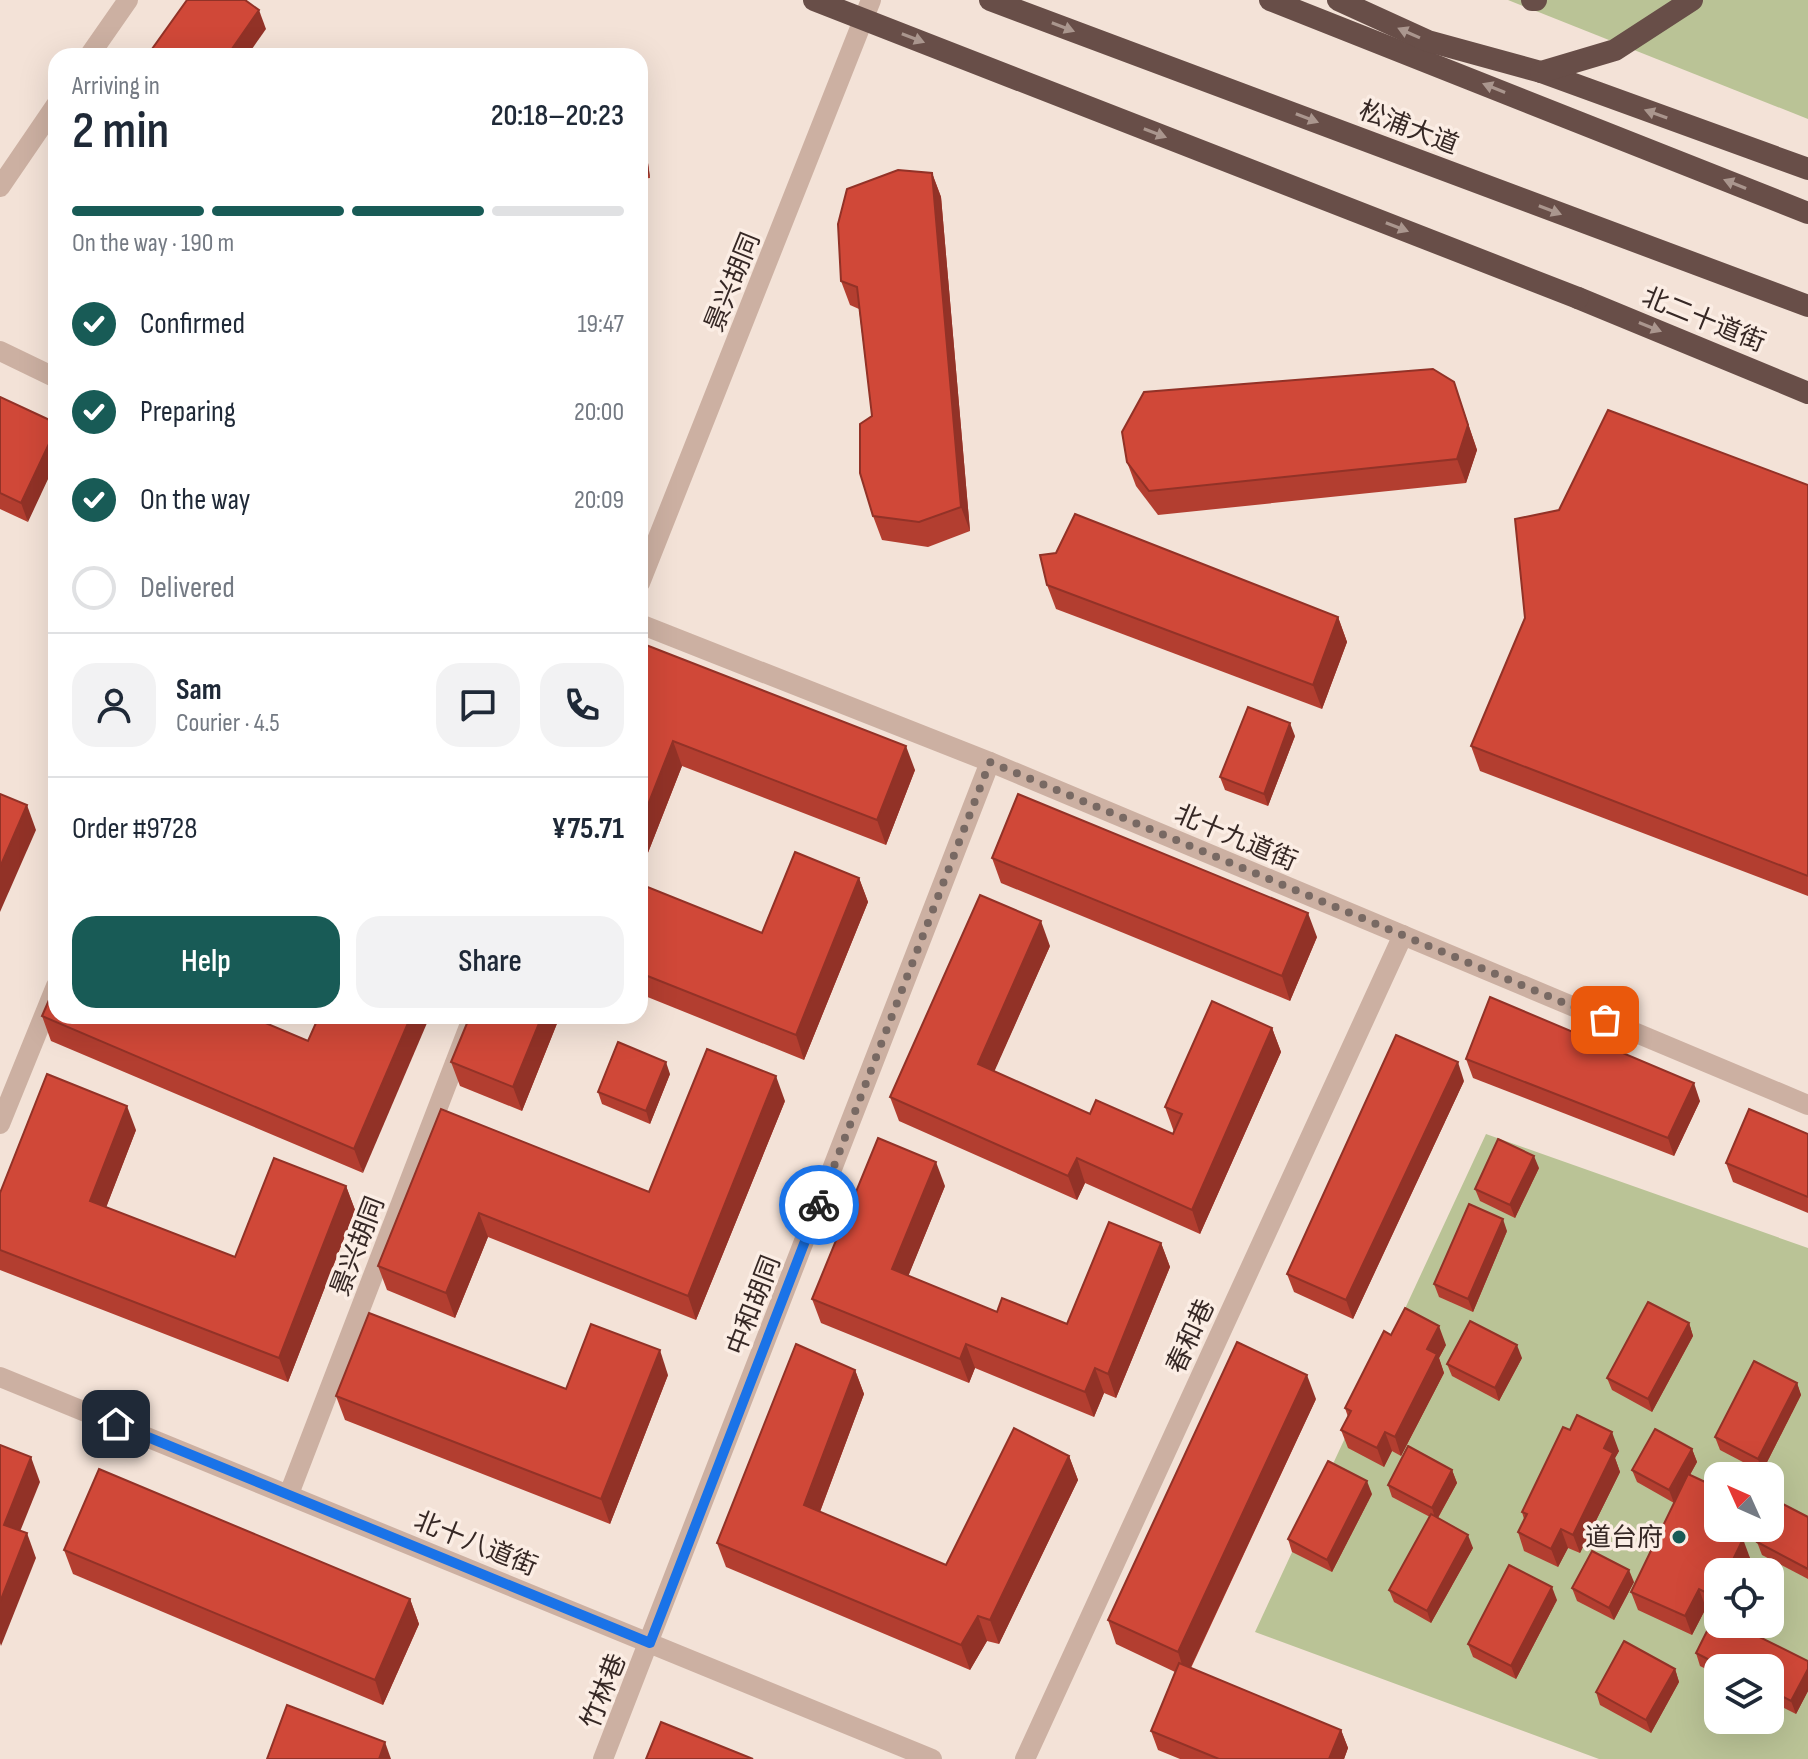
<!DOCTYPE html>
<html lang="en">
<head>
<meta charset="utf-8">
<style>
  :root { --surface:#fff; --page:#f2f2f3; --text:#1f2937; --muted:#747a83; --line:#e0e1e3; --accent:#185b56 }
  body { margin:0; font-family:"Sofia Sans Condensed","Noto Sans SC",sans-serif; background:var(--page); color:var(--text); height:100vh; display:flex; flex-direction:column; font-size:30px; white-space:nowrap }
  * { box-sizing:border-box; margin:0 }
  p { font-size:26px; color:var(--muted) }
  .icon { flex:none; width:44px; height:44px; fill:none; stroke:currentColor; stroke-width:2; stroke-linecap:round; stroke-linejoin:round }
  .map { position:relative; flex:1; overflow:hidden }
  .sheet { position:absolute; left:48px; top:48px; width:600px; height:976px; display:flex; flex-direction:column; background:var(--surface); border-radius:24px; box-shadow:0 8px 32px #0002 }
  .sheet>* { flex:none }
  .needle { width:52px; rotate:315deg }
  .fabs { position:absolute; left:1704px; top:1462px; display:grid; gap:16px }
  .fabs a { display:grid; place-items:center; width:80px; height:80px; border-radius:16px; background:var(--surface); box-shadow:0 8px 32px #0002; font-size:40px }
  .pin { position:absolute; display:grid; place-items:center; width:68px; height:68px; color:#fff; margin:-34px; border-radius:16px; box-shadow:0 4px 12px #0006 }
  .courier { position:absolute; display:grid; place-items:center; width:80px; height:80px; margin:-40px; border:6px solid #1a73e8; border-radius:50%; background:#fff; color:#222; box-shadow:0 2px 10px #0007 }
  .headline em { font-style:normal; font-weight:600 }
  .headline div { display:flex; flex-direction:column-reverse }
  .headline { display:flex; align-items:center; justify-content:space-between; height:136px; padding:0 24px }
  h1 { font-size:52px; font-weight:600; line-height:60px }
  .bar { display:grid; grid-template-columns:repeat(4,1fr); gap:12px 8px; align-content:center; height:96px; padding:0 24px }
  .bar i { height:10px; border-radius:6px; background:var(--line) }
  .bar .on { background:var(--accent) }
  .bar p { grid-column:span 4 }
  .line { display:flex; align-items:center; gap:20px; padding:0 24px; border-top:2px solid var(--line) }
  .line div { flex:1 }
  .round { display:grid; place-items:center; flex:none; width:84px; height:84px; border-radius:24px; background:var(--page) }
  ol { padding:0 24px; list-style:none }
  li { display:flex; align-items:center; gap:24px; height:88px }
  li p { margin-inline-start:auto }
  li .icon { padding:8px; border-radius:50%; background:var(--accent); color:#fff; stroke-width:4 }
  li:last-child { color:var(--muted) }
  li i { width:44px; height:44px; border:4px solid var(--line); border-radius:50% }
  .button { display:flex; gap:16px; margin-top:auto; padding:16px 24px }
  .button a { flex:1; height:92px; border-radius:24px; background:var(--accent); color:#fff; font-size:32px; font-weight:600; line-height:92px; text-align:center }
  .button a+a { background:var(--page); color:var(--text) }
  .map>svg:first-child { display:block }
  .green { fill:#bac396; fill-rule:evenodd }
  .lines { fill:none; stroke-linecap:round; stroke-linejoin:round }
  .tertiary { stroke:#ccb0a2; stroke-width:20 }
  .trunk { stroke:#684e48; stroke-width:22 }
  .trunk-bridge { stroke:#684e48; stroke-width:22 }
  .wall { fill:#b33e30 }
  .shaded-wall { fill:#923227 }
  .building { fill:#d04838; stroke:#923227; stroke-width:2 }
  .oneway { fill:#aa968e }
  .done { stroke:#786963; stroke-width:8; stroke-dasharray:0 14.4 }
  .route { stroke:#1a73e8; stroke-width:10 }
  .poi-dot { fill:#185b56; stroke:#fbede4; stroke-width:3 }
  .labels { text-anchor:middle; stroke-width:7; stroke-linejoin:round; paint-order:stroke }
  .street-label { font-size:26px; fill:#362825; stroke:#fbede4 }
  .poi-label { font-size:26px; fill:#362825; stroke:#fbede4; text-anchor:end }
</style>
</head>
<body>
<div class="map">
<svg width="1808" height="1759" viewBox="0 0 1808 1759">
  <rect width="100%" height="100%" fill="#f3e2d7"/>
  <!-- green -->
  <g class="green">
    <polygon points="1508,0 1808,0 1808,119"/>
    <path d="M1486 1134 1808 1248V1759H1599L1255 1632ZM1718 1476H1770V1528H1718ZM1718 1572H1770V1624H1718ZM1718 1668H1770V1720H1718Z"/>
  </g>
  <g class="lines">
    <!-- tertiary -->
    <g class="tertiary">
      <polyline points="89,56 128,0"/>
      <polyline points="0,187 56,105"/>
      <polyline points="0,351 56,378"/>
      <polyline points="640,583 871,0"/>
      <polyline points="640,624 990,762 1808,1105"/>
      <polyline points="0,1124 56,986"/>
      <polyline points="0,1377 932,1759"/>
      <polyline points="289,1494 473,1016"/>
      <polyline points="603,1759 990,762"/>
      <polyline points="1025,1759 1403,935"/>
    </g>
    <!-- trunk -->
    <g class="trunk">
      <polyline points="990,0 1808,306"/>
      <polyline points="1270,0 1808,213"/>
      <polyline points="1338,0 1428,41 1541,72 1808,169"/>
      <polyline points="1532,0 1536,0"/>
      <polyline points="1541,72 1615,50 1692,0"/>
      <polyline points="1578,298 1808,393"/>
    </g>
    <!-- trunk-bridge -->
    <polyline class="trunk-bridge" points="814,0 1578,298"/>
  </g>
  <!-- wall -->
  <g class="wall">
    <polygon points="640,103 650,178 640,179"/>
    <polygon points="932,173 941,197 970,531 928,547 882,540 873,516 872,416 859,309 850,305 841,281"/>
    <polygon points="1454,382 1477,450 1466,483 1158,515 1136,486 1127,462"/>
    <polygon points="0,397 28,522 0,509"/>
    <polygon points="1808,485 1808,896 1480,771 1471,746"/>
    <polygon points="1056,553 1338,617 1347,642 1322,709 1056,609 1047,585"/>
    <polygon points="640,659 915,770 886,845 682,766 642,868 640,867"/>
    <polygon points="1295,736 1268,806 1225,790 1220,777"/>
    <polygon points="992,858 1317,937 1290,1001 1001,883"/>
    <polygon points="859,878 868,902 804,1060 640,994 640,884 762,933"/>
    <polygon points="1050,946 994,1071 1090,1114 1173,1134 1174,1132 1165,1107 1272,1028 1281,1052 1200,1234 1085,1183 1077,1200 899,1121 890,1097"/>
    <polygon points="42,1016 308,1041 319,1016 363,1173 51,1041"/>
    <polygon points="470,1016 560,1016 522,1111 460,1086 451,1062"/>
    <polygon points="1466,1059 1700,1101 1674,1156 1473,1078"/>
    <polygon points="670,1074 650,1124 602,1104 598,1092"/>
    <polygon points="1464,1081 1353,1319 1294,1292 1287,1274"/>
    <polygon points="785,1101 696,1320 488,1237 455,1318 387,1290 378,1266 441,1109 649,1192"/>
    <polygon points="136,1130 106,1207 235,1257 346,1186 355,1210 288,1382 0,1270 0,1193"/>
    <polygon points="1808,1134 1808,1213 1733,1182 1726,1163"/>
    <polygon points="1539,1168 1515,1218 1480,1201 1475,1189"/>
    <polygon points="945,1186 908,1276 997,1312 1067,1324 1161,1243 1170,1267 1116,1398 1104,1393 1094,1417 975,1368 969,1383 821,1323 812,1299"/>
    <polygon points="1507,1231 1473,1312 1439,1297 1434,1284"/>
    <polygon points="1689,1323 1693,1336 1652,1412 1612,1390 1607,1378"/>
    <polygon points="1391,1335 1446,1345 1439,1358 1444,1373 1401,1456 1392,1451 1384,1467 1348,1448 1341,1430 1348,1417 1345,1408"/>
    <polygon points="1522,1358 1499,1401 1452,1376 1447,1364"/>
    <polygon points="855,1370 864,1394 820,1512 946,1565 1069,1456 1078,1480 999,1644 987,1641 970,1670 726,1567 717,1543"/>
    <polygon points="668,1375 610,1524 345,1420 336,1396 566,1389"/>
    <polygon points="1797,1383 1801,1395 1762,1472 1720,1450 1715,1437"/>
    <polygon points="1316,1399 1191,1668 1341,1730 1348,1748 1344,1759 1180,1759 1158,1750 1151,1731 1175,1672 1116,1644 1108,1620"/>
    <polygon points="1570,1430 1619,1451 1615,1458 1620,1472 1580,1553 1568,1548 1558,1567 1524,1551 1518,1532 1524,1519 1522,1512"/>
    <polygon points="1692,1449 1697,1462 1690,1475 1718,1528 1742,1528 1738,1537 1750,1558 1718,1572 1718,1614 1706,1608 1692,1635 1638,1610 1631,1592 1674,1503 1637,1482 1632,1470"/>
    <polygon points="1452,1470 1457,1483 1438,1518 1473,1548 1431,1623 1394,1602 1389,1590 1430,1517 1392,1497 1388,1485"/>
    <polygon points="1372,1494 1332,1572 1292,1552 1288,1539"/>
    <polygon points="1808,1517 1808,1579 1762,1555 1757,1542"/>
    <polygon points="64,1550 410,1599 419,1624 383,1705 73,1574"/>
    <polygon points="1634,1582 1614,1620 1577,1601 1572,1588"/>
    <polygon points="1557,1600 1516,1679 1473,1657 1468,1644"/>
    <polygon points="1696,1653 1808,1661 1808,1691 1796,1714 1770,1701 1770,1668 1718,1668 1718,1675 1700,1666"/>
    <polygon points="1675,1669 1679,1682 1651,1733 1600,1705 1596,1692"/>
  </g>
  <!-- shaded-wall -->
  <g class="shaded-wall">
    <polygon points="259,10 266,29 247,56 227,56"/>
    <polygon points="640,103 650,178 641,154 640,143"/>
    <polygon points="932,173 941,197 970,531 961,507"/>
    <polygon points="1454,382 1477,450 1466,483 1457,459"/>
    <polygon points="56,429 56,462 28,522 21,503"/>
    <polygon points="1338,617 1347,642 1322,709 1313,685"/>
    <polygon points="1290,723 1295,736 1268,806 1264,794"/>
    <polygon points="673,741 682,766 642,868 640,862 640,825"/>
    <polygon points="906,746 915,770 886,845 877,820"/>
    <polygon points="27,805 36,830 0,912 0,867"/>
    <polygon points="859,878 868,902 804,1060 796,1035"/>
    <polygon points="1308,913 1317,937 1290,1001 1282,976"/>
    <polygon points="1041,921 1050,946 987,1088 978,1064"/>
    <polygon points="411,1016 430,1016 363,1173 354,1149"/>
    <polygon points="542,1016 560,1016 522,1111 513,1087"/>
    <polygon points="1272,1028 1281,1052 1200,1234 1192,1210"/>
    <polygon points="666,1062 670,1074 650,1124 646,1111"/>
    <polygon points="1458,1062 1464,1081 1353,1319 1346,1300"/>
    <polygon points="776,1076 785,1101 696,1320 688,1296"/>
    <polygon points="1694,1083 1700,1101 1674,1156 1668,1138"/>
    <polygon points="127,1106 136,1130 99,1226 90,1201"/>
    <polygon points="1534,1156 1539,1168 1515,1218 1510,1205"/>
    <polygon points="1077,1158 1085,1183 1077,1200 1068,1176"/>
    <polygon points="936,1162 945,1186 901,1294 892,1269"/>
    <polygon points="346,1186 355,1210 288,1382 279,1358"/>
    <polygon points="479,1213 488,1237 455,1318 446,1293"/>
    <polygon points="1503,1219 1507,1231 1473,1312 1468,1299"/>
    <polygon points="1161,1243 1170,1267 1116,1398 1108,1374"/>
    <polygon points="1689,1323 1693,1336 1652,1412 1648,1399"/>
    <polygon points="1439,1326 1446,1345 1439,1358 1444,1373 1401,1456 1395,1437 1427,1349"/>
    <polygon points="966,1344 975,1368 969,1383 960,1359"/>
    <polygon points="1517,1345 1522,1358 1499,1401 1495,1388"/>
    <polygon points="660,1350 668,1375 610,1524 601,1499"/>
    <polygon points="1095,1368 1104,1393 1094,1417 1085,1392"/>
    <polygon points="855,1370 864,1394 813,1530 804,1505"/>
    <polygon points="1307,1375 1316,1399 1186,1677 1178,1652"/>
    <polygon points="1797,1383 1801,1395 1762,1472 1758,1459"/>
    <polygon points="1385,1432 1392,1451 1384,1467 1377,1448"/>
    <polygon points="1612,1432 1619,1451 1615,1458 1620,1472 1580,1553 1573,1535 1604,1448"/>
    <polygon points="1692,1449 1697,1462 1674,1503 1669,1490"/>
    <polygon points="1069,1456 1078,1480 999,1644 990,1620"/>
    <polygon points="31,1457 40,1482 13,1549 4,1525"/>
    <polygon points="1452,1470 1457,1483 1436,1521 1432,1508"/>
    <polygon points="1367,1481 1372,1494 1332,1572 1327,1560"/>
    <polygon points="1727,1528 1742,1528 1732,1549 1725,1531"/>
    <polygon points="1561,1529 1568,1548 1558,1567 1551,1549"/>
    <polygon points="27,1533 36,1558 1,1646 0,1643 0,1602"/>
    <polygon points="1468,1535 1473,1548 1431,1623 1427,1611"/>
    <polygon points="1743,1539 1750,1558 1743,1572 1727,1572"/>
    <polygon points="1629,1570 1634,1582 1614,1620 1609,1608"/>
    <polygon points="1552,1587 1557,1600 1516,1679 1511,1666"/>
    <polygon points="1699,1589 1706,1608 1692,1635 1685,1616"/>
    <polygon points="410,1599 419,1624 383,1705 375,1680"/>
    <polygon points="978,1616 987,1641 970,1670 961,1645"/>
    <polygon points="1675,1669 1679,1682 1651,1733 1646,1720"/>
    <polygon points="1808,1669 1808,1691 1796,1714 1791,1701"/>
    <polygon points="1341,1730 1348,1748 1344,1759 1329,1759"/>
    <polygon points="385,1742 391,1759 379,1759"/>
  </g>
  <!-- building -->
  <g class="building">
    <polygon points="187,0 245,0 259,10 227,56 147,56"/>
    <polygon points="898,170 932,173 961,507 919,522 873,516 860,473 860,424 872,416 857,287 841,281 838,224 847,189"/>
    <polygon points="1433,369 1454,382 1468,425 1457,459 1149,491 1127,462 1122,432 1144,392"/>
    <polygon points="0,397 56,423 56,429 21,503 0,493"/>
    <polygon points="1608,410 1808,485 1808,876 1471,746 1525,618 1515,519 1559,510"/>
    <polygon points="1075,514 1338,617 1313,685 1047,585 1040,555 1056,553"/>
    <polygon points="646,645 906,746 877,820 673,741 640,825 640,659"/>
    <polygon points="1248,707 1290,723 1264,794 1220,777"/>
    <polygon points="0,794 27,805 0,867"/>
    <polygon points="1018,794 1308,913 1282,976 992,858"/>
    <polygon points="795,852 859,878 796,1035 640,973 640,884 762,933"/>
    <polygon points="980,895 1041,921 978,1064 1090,1114 1096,1100 1173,1134 1182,1114 1165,1107 1212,1001 1272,1028 1192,1210 1077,1158 1068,1176 890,1097"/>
    <polygon points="56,984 56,1016 249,1016 308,1041 319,1016 411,1016 354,1149 42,1016"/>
    <polygon points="1490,997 1694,1083 1668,1138 1466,1059"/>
    <polygon points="470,1016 542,1016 513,1087 451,1062"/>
    <polygon points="1396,1035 1458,1062 1346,1300 1287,1274"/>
    <polygon points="618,1042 666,1062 646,1111 598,1092"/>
    <polygon points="707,1049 776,1076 688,1296 479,1213 446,1293 378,1266 441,1109 649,1192"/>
    <polygon points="47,1074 127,1106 90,1201 235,1257 274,1158 346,1186 279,1358 0,1250 0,1193"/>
    <polygon points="1749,1109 1808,1134 1808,1197 1726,1163"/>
    <polygon points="878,1138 936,1162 892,1269 997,1312 1002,1298 1067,1324 1109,1222 1161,1243 1108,1374 1095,1368 1085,1392 966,1344 960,1359 812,1299"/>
    <polygon points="1498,1139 1534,1156 1510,1205 1475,1189"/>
    <polygon points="1469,1204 1503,1219 1468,1299 1434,1284"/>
    <polygon points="1648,1302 1689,1323 1648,1399 1607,1378"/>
    <polygon points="1405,1308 1439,1326 1427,1349 1437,1354 1395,1437 1385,1432 1377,1448 1341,1430 1351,1411 1345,1408 1384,1331 1391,1335"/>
    <polygon points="369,1313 566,1389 591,1324 660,1350 601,1499 336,1396"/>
    <polygon points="1470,1321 1517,1345 1495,1388 1447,1364"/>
    <polygon points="1237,1342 1307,1375 1178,1652 1108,1620"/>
    <polygon points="796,1344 855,1370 804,1505 946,1565 1014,1428 1069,1456 990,1620 978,1616 961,1645 717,1543"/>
    <polygon points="1754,1361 1797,1383 1758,1459 1715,1437"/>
    <polygon points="1577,1415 1612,1432 1604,1448 1613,1453 1573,1535 1561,1529 1551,1549 1518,1532 1527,1514 1522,1512 1563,1427 1570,1430"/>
    <polygon points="1655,1429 1692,1449 1669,1490 1632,1470"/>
    <polygon points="0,1445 31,1457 4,1525 27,1533 0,1602"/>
    <polygon points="1408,1446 1452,1470 1432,1508 1388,1485"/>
    <polygon points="1328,1461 1367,1481 1327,1560 1288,1539"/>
    <polygon points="99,1469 410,1599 375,1680 64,1550"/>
    <polygon points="1688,1474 1718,1488 1718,1528 1727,1528 1725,1531 1743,1539 1727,1572 1718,1572 1718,1592 1715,1597 1699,1589 1685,1616 1631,1592"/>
    <polygon points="1779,1502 1808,1517 1808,1569 1757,1542 1765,1528 1770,1528 1770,1518"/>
    <polygon points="1431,1514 1468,1535 1427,1611 1389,1590"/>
    <polygon points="1592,1551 1629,1570 1609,1608 1572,1588"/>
    <polygon points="1509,1565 1552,1587 1511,1666 1468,1644"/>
    <polygon points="1715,1615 1718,1616 1718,1624 1733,1624 1808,1661 1808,1669 1791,1701 1770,1690 1770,1668 1725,1668 1696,1653"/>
    <polygon points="1624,1641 1675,1669 1646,1720 1596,1692"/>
    <polygon points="1179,1663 1341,1730 1329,1759 1219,1759 1151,1731"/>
    <polygon points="287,1705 385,1742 379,1759 267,1759"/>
    <polygon points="661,1722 753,1759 646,1759"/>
  </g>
  <!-- one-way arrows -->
  <defs><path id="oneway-solid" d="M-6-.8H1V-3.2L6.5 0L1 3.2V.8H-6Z" transform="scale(2)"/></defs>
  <g class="oneway">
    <use href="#oneway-solid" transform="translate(1063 27) rotate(21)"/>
    <use href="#oneway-solid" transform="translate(1409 33) rotate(-156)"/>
    <use href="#oneway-solid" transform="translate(913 38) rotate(21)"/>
    <use href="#oneway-solid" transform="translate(1494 88) rotate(-158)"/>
    <use href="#oneway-solid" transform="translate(1656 114) rotate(-160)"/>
    <use href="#oneway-solid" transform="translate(1307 118) rotate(21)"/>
    <use href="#oneway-solid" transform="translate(1155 133) rotate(21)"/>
    <use href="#oneway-solid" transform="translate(1735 184) rotate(-158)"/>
    <use href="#oneway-solid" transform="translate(1550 210) rotate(21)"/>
    <use href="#oneway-solid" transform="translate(1397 227) rotate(21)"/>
    <use href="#oneway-solid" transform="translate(1650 327) rotate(22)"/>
  </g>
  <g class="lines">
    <!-- done -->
    <polyline class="done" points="819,1205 990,762 1605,1020"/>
    <!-- route -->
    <polyline class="route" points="116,1424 650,1643 819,1205"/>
  </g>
  <!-- markers -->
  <circle class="poi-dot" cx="1679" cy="1537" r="8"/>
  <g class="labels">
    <!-- street labels -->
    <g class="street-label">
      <text transform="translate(1409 127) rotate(21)" y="9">松浦大道</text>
      <text transform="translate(732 282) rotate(-68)" y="9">景兴胡同</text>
      <text transform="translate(1704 319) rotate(22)" y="9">北二十道街</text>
      <text transform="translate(1236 837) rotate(23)" y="9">北十九道街</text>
      <text transform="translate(357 1246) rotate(-69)" y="9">景兴胡同</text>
      <text transform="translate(753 1305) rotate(-69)" y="9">中和胡同</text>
      <text transform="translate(1190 1336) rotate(-65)" y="9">春和巷</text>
      <text transform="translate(476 1543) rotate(22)" y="9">北十八道街</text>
      <text transform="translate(603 1691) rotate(-68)" y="9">竹林巷</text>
    </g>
    <!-- poi labels -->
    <g class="poi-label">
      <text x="1663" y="1546">道台府</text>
    </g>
  </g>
</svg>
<div class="fabs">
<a><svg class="needle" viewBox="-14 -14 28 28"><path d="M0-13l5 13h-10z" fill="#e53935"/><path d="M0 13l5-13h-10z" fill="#747a83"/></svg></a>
<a><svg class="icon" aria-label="locate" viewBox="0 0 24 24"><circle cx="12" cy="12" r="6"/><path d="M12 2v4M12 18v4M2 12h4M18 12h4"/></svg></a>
<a><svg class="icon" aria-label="layers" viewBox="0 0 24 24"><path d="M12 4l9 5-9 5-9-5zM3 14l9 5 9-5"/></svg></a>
</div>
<div class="pin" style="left:1605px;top:1020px;background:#ea580c"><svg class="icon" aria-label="bag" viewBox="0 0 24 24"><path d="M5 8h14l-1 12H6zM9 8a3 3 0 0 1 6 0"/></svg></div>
<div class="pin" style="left:116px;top:1424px;background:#1f2937"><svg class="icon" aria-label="home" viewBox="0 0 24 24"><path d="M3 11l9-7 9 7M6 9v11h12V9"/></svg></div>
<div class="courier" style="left:819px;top:1205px"><svg class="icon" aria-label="bike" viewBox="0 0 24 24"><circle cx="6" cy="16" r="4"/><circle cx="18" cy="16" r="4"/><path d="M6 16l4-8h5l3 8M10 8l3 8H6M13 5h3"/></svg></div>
<section class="sheet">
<div class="headline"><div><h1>2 min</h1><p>Arriving in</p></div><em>20:18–20:23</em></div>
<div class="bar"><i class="on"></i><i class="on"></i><i class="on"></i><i></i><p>On the way · 190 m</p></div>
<ol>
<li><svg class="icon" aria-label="check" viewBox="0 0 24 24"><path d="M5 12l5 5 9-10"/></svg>Confirmed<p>19:47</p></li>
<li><svg class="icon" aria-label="check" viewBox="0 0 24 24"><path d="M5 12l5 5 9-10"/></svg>Preparing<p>20:00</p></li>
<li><svg class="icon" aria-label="check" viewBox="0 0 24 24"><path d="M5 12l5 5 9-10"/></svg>On the way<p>20:09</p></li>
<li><i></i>Delivered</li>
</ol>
<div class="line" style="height:144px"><a class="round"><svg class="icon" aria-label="person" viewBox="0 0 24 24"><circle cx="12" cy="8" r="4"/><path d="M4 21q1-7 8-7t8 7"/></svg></a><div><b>Sam</b><p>Courier · 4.5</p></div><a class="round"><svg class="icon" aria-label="chat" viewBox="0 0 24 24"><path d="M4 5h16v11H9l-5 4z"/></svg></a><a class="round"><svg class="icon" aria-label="phone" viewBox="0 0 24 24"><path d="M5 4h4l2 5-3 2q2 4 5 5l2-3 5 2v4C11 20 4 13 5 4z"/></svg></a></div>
<div class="line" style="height:104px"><div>Order #9728</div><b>¥75.71</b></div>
<div class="button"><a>Help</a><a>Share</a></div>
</section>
</div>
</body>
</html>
